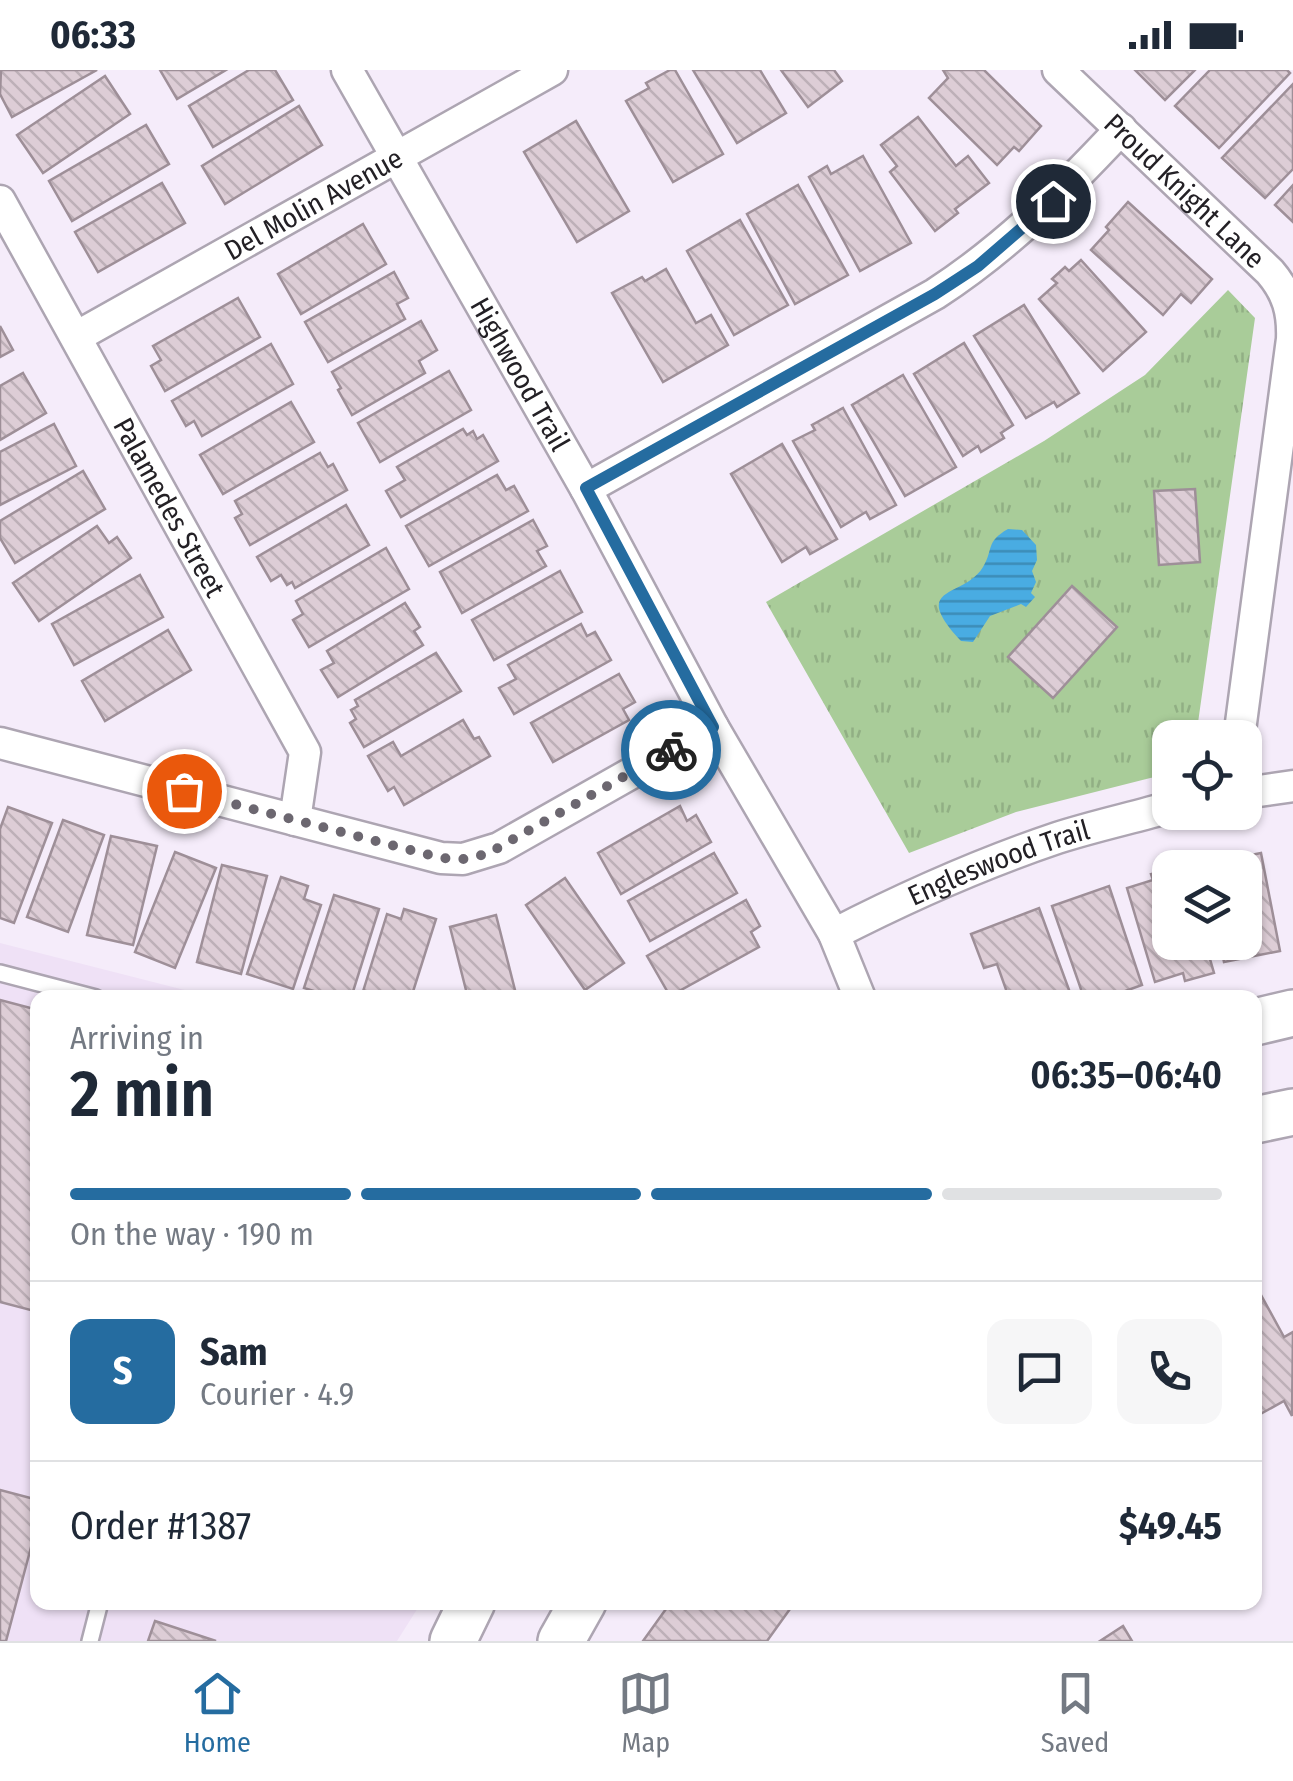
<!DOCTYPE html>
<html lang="en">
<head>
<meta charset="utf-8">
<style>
  :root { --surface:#fff; --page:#f6f6f7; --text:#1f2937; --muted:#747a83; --line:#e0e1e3; --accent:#256ca0 }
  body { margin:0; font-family:"Fira Sans Condensed",sans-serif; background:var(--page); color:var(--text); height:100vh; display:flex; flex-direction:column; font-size:38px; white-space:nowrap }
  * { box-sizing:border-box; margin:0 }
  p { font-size:32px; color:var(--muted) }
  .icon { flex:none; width:55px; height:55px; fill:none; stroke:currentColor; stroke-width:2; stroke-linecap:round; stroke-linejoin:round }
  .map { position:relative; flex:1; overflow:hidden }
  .details { position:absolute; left:30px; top:920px; width:1232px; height:620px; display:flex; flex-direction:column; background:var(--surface); border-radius:20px; box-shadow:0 2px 8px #0004 }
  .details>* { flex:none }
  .tools { position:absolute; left:1152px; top:650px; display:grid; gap:20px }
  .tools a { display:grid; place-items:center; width:110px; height:110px; border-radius:20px; background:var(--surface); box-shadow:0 2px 8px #0004; font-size:50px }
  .pin { position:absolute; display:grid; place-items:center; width:85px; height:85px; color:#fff; margin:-42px; border:5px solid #fff; border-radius:50%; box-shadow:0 2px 10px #0007 }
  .courier { position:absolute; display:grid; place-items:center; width:100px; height:100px; margin:-50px; border:8px solid #256ca0; border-radius:50%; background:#fff; color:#222; box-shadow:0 2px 12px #0007 }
  .headline em { font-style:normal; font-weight:600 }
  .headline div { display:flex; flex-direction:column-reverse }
  .headline { display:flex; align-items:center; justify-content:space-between; height:170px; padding:0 40px }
  h1 { font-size:65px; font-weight:600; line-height:75px }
  .bar { display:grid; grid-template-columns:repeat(4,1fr); gap:15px 10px; align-content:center; height:120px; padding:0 40px }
  .bar i { height:12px; border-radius:8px; background:var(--line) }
  .bar .current { background:var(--accent) }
  .bar p { grid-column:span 4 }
  .line { display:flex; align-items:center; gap:25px; padding:0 40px; border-top:2px solid var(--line) }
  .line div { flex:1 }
  .round { display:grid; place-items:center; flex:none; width:105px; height:105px; border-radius:20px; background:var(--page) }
  .status { display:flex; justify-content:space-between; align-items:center; height:70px; padding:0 50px; background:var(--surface); direction:ltr }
  .status svg { height:28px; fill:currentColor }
  .tab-bar { display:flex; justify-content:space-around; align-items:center; height:140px; border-top:2px solid var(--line); background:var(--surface); font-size:28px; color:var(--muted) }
  .tab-bar a { display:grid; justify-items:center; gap:5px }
  .tab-bar .current { color:var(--accent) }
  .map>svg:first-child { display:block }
  .built { fill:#efe1f6 }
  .park { fill:url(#park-tufts) }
  .water { fill:url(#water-rules) }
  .building { fill:url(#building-back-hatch); stroke:#9e8f98; stroke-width:2.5 }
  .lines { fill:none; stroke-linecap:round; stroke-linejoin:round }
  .lane-casing { stroke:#ada5b2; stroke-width:20 }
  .street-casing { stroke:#ada5b2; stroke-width:35 }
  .secondary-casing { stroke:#ada5b2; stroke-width:50 }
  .lane { stroke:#fff; stroke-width:15 }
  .street { stroke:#fff; stroke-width:30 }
  .secondary { stroke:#fff; stroke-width:45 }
  .done { stroke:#6c6770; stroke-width:10; stroke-dasharray:0 18 }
  .route { stroke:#256ca0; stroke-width:12 }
  .labels { text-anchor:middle; stroke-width:9; stroke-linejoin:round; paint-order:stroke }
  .street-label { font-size:28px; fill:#232025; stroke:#f5ecfa }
</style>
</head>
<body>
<div class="status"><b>06:33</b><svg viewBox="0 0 49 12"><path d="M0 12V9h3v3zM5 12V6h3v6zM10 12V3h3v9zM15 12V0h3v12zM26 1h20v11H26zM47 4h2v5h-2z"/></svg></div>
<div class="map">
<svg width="1293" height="1571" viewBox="0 0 1293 1571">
  <defs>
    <pattern id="park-tufts" width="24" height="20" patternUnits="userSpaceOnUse" patternTransform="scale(2.5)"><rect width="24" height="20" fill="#a9cc99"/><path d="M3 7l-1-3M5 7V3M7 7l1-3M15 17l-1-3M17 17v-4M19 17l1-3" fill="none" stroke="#91af84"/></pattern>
    <pattern id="water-rules" width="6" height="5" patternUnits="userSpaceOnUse" patternTransform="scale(2.5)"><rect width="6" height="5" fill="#49ace2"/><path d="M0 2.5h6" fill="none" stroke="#3c8cb7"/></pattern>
    <pattern id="building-back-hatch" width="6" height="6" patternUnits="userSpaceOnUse" patternTransform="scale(2.5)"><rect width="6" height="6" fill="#ddcdd6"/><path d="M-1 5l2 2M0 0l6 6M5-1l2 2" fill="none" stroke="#bdb0b8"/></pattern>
  </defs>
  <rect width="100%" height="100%" fill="#f5ecfa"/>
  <!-- built -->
  <polygon class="built" points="0,873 212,927 38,928 38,1532 421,1533 397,1571 0,1571"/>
  <!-- park -->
  <polygon class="park" points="1228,220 1255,248 1196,667 1170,668 1170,703 1016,742 909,783 766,532 1044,371 1145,305"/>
  <!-- water -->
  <path class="water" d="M1008 459 1022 460 1036 475 1037 490 1032 501 1036 512 1031 523 1035 527 1026 537 1021 534 990 546 973 572 961 571C908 514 964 529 983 497 994 479 985 472 1008 459Z"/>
  <!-- building -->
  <g class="building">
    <polygon points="97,0 12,47 0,24 1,0"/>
    <polygon points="160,0 226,0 177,29"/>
    <polygon points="249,0 275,0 293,30 213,77 189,36"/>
    <polygon points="670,0 675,0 723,84 673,112 626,31 649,18 646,13"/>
    <polygon points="693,0 760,0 786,43 737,73"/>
    <polygon points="781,0 834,0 842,11 808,37"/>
    <polygon points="984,0 1041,56 1019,81 1014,77 997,95 929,28 948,8 943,0"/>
    <polygon points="1135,0 1195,0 1165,30"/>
    <polygon points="1210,0 1287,0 1290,3 1219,78 1175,36"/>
    <polygon points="105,6 130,44 43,103 17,65"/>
    <polygon points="1293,14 1293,99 1265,128 1222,88"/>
    <polygon points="299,36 322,75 225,134 202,96"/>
    <polygon points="918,47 956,96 968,86 989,113 955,139 958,143 935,161 890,102 897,96 881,75"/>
    <polygon points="576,51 629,141 577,172 524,82"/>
    <polygon points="146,55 169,94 72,151 49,111"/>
    <polygon points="863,86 911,173 860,201 809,107 827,96 831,104"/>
    <polygon points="162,113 185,153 98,202 75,162"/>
    <polygon points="798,115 848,205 795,234 747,144"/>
    <polygon points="1293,115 1293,152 1275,135"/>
    <polygon points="1128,132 1212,209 1191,233 1181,224 1163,245 1091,180 1109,160 1106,157"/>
    <polygon points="740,150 788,235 734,265 687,181"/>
    <polygon points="363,154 386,194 301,244 278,204"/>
    <polygon points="1081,190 1146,262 1103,301 1039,229 1057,213 1052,209 1065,197 1069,201"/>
    <polygon points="666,199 696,253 711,245 728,275 663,312 612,223 642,207 645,211"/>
    <polygon points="394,202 408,228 397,234 405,249 328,292 305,252"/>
    <polygon points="238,228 260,267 165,321 151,296 161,290 153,276"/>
    <polygon points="1024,235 1079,323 1057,337 1054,332 1026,348 974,266"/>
    <polygon points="421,251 437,280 419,291 425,303 352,345 338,320 341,318 332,302"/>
    <polygon points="0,256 13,280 0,287"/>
    <polygon points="964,273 1013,355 1001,363 1004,368 981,382 978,376 963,386 914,304"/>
    <polygon points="271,274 293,314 202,366 194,351 186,356 172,331"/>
    <polygon points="449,301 471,340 380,392 358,353"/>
    <polygon points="23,303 46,343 0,370 0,316"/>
    <polygon points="903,305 956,397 905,426 852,335"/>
    <polygon points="291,332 314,372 223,424 200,385"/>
    <polygon points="843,338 896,435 870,449 866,442 841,457 793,371 815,360 812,355"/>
    <polygon points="54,354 76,396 0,435 0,382"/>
    <polygon points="463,359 467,365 473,361 477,369 483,365 498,391 401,447 386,421 405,410 397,397"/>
    <polygon points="782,374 837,469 810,484 806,477 782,492 731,404"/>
    <polygon points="320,383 328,397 333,394 347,420 250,475 235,448 242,444 235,431"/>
    <polygon points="83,401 105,439 15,493 0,468 0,451"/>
    <polygon points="497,405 506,420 514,416 528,441 429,496 406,456"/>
    <polygon points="1195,419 1200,492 1159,495 1154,421"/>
    <polygon points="346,435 369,475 295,518 292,512 287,515 281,505 271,511 257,487"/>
    <polygon points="533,450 547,476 537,481 546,496 462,543 440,502"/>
    <polygon points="97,456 109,473 117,467 131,488 39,551 13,513"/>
    <polygon points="386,478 409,519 309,577 293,550 303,544 296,531"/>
    <polygon points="560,501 582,542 494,590 472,550"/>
    <polygon points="140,505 163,547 74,595 52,554"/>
    <polygon points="1072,516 1117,557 1053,628 1008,587"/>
    <polygon points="405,533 420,557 414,561 423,575 338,627 321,600 334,593 327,581"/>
    <polygon points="581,554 587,566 595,562 611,590 514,644 499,618 516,609 508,595"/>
    <polygon points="168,560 191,600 105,651 82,611"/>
    <polygon points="436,583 461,621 364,677 350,653 356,649 351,640 358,636 355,630"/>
    <polygon points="619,604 635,632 623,639 629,650 553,692 531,653"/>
    <polygon points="463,650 474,669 479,667 490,686 404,735 394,717 388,721 368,686 393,672 401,686"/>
    <polygon points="680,736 687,751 696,745 711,772 621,824 598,783"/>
    <polygon points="8,737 52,753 14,853 0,848 0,759"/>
    <polygon points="63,750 104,765 68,862 27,847"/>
    <polygon points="111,766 157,776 133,875 87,865"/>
    <polygon points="175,782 216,798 175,898 135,882"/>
    <polygon points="714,783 737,823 650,871 628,831"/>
    <polygon points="1261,783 1280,881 1224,892 1220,872 1245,872 1245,798 1210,798 1232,793 1231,789"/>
    <polygon points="222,795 267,806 241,904 197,892"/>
    <polygon points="1170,799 1170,872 1205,872 1214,903 1185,911 1183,903 1155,912 1127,818 1153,810 1151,804"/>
    <polygon points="281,807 308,816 304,829 321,835 293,919 247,904"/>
    <polygon points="565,808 624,893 585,920 526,835"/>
    <polygon points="1109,816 1142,915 1106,928 1084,928 1052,836"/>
    <polygon points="334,825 379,839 351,928 336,928 304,918"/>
    <polygon points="746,830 760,856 751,862 759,877 670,926 647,886"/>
    <polygon points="1039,838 1072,928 1009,928 997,894 984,898 971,864"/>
    <polygon points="404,839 436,849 411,928 361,928 387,844 401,849"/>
    <polygon points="496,845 517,928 468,928 450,857"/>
    <polygon points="0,930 38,940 38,1242 0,1232"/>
    <polygon points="1255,1214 1284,1267 1293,1262 1292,1346 1284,1331 1255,1347"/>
    <polygon points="0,1420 38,1430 38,1451 6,1571 0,1571"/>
    <polygon points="671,1532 795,1532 767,1571 643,1571"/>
    <polygon points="155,1551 216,1571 148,1571"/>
    <polygon points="1123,1556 1132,1571 1100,1571"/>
  </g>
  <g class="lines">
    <defs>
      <g id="lane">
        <polyline points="0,903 96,928"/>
        <polyline points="90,1571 100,1532"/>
      </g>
      <g id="street">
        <path id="s1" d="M347 0 586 419 713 657 834 864 860 928"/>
        <path id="s2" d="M1058 0 1270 202C1288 223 1293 243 1292 269L1239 668"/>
        <path id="s3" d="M0 131 305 682 295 750"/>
        <path id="s4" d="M76 267 552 0"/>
        <path d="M586 419 935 224C1006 178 1063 121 1121 59"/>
        <polyline points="0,673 441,788 463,789 499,778 713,657"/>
        <polyline points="1245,723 1293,716"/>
        <path id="s5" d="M834 864C906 827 980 794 1057 768 1094 756 1132 748 1170 737"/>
      </g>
      <g id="secondary">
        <polyline points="1255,952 1293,943"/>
        <polyline points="1255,1050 1293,1042"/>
        <polyline points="453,1571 472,1532"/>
        <polyline points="561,1571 583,1532"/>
      </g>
    </defs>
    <!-- lane casing -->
    <use href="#lane" class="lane-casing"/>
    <!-- street casing -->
    <use href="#street" class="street-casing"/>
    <!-- secondary casing -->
    <use href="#secondary" class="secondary-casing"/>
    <!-- lane -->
    <use href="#lane" class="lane"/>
    <!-- street -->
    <use href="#street" class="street"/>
    <!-- secondary -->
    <use href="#secondary" class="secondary"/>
  </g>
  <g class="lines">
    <!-- done -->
    <polyline class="done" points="184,721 441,788 464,789 487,784 671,680"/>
    <!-- route -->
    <polyline class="route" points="671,680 713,657 586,418 935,224 978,196 1053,131"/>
  </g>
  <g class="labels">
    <!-- street labels -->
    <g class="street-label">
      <text dy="10" stroke="none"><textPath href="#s2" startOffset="175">Proud Knight Lane</textPath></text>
      <text dy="10" stroke="none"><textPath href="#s4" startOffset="272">Del Molin Avenue</textPath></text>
      <text dy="10" stroke="none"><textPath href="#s1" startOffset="350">Highwood Trail</textPath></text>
      <text dy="10" stroke="none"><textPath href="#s3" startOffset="350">Palamedes Street</textPath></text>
      <text dy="10" stroke="none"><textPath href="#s5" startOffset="180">Engleswood Trail</textPath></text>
    </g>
  </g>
</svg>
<div class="tools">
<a><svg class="icon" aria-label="locate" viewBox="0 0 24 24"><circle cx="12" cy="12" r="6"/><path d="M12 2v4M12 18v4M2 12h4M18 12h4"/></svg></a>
<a><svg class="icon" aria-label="layers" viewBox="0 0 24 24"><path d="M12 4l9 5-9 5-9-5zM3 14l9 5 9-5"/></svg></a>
</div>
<div class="pin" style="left:184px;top:721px;background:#ea580c"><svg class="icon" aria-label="bag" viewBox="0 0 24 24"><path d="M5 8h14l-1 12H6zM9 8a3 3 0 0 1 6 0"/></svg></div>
<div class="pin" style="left:1053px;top:131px;background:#1f2937"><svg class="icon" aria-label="home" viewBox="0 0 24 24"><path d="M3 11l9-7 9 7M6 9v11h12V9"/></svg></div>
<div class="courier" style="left:671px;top:680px"><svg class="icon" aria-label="bike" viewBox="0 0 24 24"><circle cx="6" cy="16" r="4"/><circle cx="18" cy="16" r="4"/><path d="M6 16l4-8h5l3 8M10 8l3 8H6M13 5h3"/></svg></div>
<section class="details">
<div class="headline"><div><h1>2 min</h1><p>Arriving in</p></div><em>06:35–06:40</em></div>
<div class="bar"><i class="current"></i><i class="current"></i><i class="current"></i><i></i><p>On the way · 190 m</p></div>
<div class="line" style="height:180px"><b class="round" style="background:var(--accent);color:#fff">S</b><div><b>Sam</b><p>Courier · 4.9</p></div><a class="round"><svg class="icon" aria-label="chat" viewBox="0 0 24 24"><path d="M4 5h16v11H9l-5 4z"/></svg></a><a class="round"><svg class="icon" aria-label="phone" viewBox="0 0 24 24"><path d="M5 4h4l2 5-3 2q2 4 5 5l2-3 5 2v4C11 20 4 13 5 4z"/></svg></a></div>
<div class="line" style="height:130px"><div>Order #1387</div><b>$49.45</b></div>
</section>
</div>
<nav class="tab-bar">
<a class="current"><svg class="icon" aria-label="home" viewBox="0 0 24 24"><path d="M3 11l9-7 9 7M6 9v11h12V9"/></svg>Home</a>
<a><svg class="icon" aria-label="map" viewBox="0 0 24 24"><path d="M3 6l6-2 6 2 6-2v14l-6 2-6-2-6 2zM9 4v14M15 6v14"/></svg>Map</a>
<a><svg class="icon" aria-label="saved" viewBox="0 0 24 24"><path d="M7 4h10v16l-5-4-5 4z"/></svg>Saved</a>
</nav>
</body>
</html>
